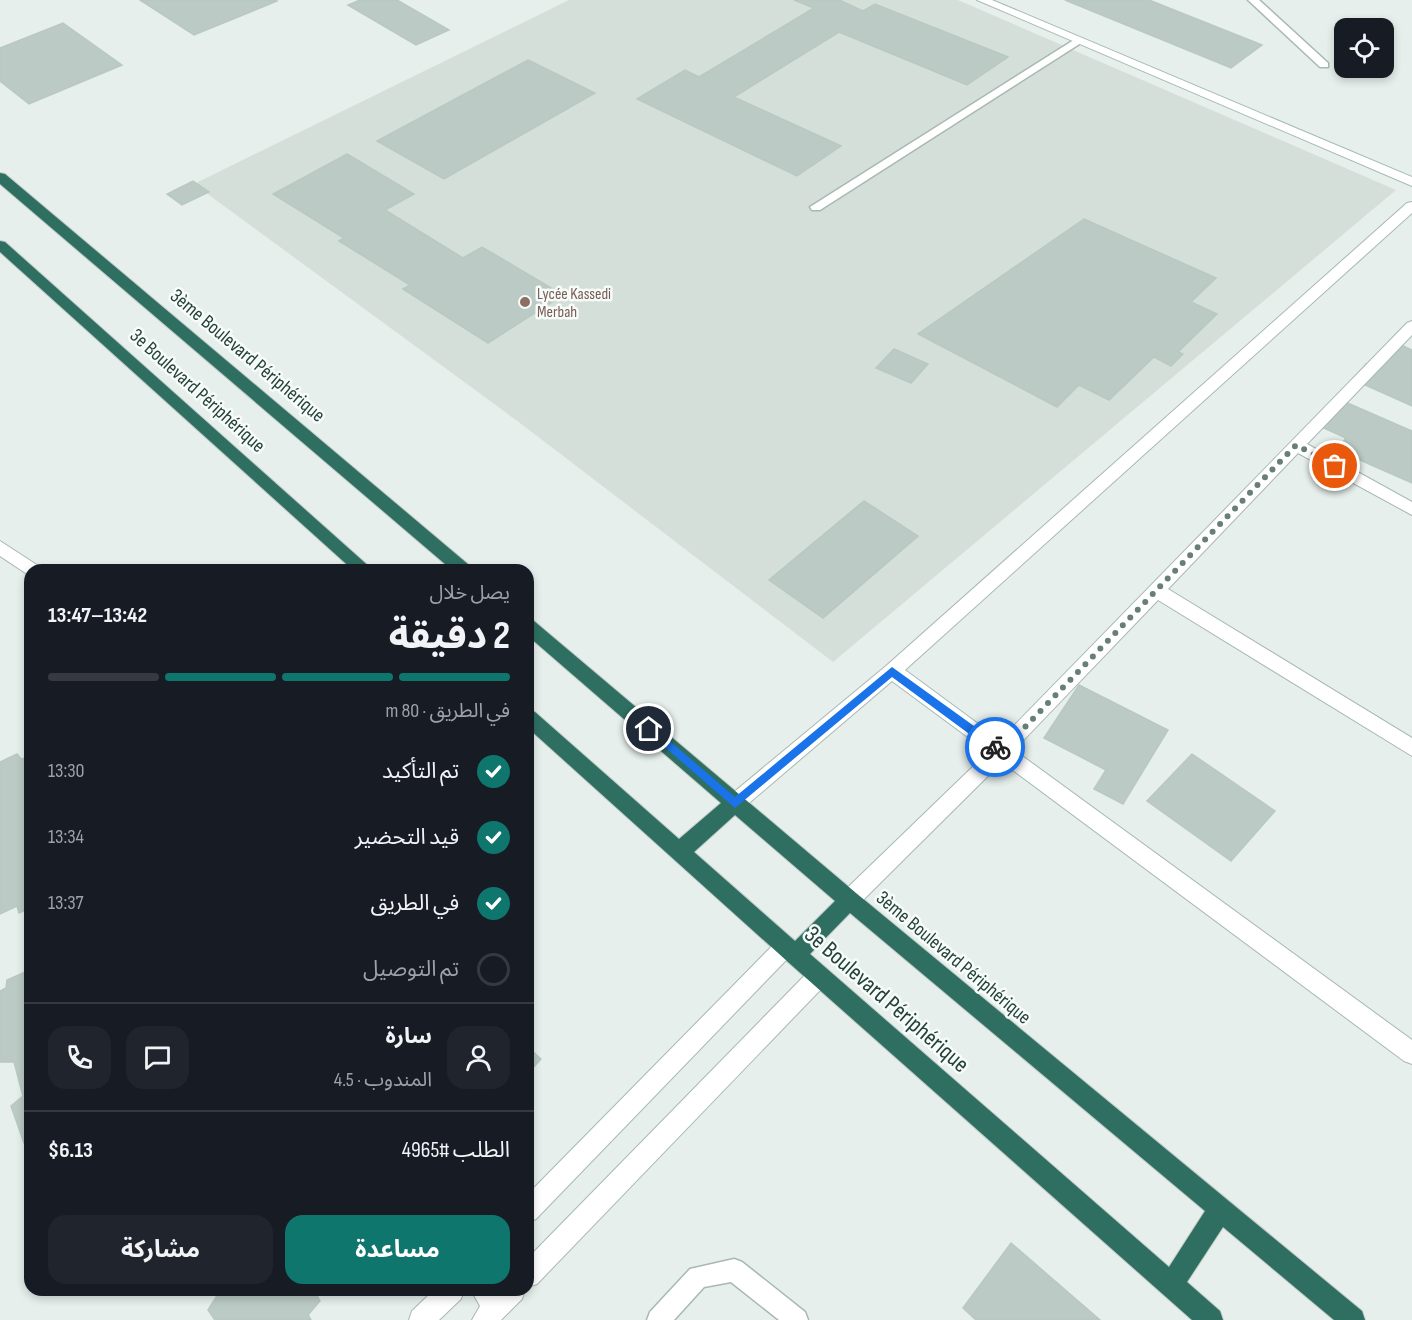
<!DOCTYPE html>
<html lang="ar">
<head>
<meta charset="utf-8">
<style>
  :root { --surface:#171b24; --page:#20242c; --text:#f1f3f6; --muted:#9ea1a6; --line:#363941; --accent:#0f766e }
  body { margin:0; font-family:"Sofia Sans Condensed","Noto Sans Arabic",sans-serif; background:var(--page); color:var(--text); direction:rtl; height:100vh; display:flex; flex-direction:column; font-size:22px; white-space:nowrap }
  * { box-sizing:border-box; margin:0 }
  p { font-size:20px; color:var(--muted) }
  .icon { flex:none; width:33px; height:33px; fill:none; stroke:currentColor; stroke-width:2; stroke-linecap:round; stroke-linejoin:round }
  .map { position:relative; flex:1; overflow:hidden; direction:ltr }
  .side { position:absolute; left:24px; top:564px; width:510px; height:732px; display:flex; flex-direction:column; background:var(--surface); border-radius:18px; box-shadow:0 3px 9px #0003; direction:rtl }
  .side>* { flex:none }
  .buttons { position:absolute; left:1334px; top:18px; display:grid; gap:12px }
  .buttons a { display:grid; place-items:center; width:60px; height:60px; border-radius:12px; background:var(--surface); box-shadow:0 3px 9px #0003; font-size:30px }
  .pin { position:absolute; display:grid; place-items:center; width:51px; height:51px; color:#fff; margin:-26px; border:3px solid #fff; border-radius:50%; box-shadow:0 2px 6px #0007 }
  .courier { position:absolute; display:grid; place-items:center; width:60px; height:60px; margin:-30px; border:4px solid #1a73e8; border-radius:50%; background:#fff; color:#222; box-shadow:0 2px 8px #0007 }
  .overview em { font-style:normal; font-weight:700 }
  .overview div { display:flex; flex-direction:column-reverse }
  .overview { display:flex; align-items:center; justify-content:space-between; height:102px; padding:0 24px }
  h1 { font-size:39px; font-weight:700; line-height:45px }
  .bar { display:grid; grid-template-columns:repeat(4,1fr); gap:9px 6px; align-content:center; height:72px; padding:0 24px }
  .bar i { height:8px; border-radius:4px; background:var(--line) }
  .bar .current { background:var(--accent) }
  .bar p { grid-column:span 4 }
  .line { display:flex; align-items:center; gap:15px; padding:0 24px; border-top:2px solid var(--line) }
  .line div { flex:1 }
  .round { display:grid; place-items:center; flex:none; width:63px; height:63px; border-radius:18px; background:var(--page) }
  ol { padding:0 24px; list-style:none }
  li { display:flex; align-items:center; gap:18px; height:66px }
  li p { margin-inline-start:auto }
  li .icon { padding:6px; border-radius:50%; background:var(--accent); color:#fff; stroke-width:4 }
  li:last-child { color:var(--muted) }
  li i { width:33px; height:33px; border:3px solid var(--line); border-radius:50% }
  .action { display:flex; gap:12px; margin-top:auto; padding:12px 24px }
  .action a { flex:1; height:69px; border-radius:18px; background:var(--accent); color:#fff; font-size:24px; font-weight:700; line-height:69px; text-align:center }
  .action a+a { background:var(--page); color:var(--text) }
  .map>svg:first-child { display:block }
  .built { fill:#d4dfda }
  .building { fill:#bbcac4; stroke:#b8c9c2; stroke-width:1.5 }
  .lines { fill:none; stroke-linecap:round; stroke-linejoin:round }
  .lane-casing { stroke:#a8b8b2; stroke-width:3 }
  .street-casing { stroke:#a8b8b2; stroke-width:2 }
  .secondary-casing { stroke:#a4bbb3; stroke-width:2 }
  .highway-casing { stroke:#c2cac8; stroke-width:2 }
  .lane { fill:#fff; fill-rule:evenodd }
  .street { fill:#fff; fill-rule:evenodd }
  .secondary { fill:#fff; fill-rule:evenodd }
  .highway { fill:#2f6f62; fill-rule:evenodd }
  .route { fill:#1a73e8 }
  .done { stroke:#687f78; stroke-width:6; stroke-dasharray:0 10.8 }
  .education-dot { fill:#8d6e63; stroke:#f7fbf9; stroke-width:2 }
  .labels { text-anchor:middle; stroke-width:5; stroke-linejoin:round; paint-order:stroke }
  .far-education-label { font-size:16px; fill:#785e54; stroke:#f7fbf9; text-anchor:start }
  .street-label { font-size:20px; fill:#24423a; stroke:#f7fbf9 }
  .near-street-label { font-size:24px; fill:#24423a; stroke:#f7fbf9 }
</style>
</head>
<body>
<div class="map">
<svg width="1412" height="1320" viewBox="0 0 1412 1320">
  <rect width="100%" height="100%" fill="#e6efeb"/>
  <!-- built -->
  <polygon class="built" points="569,0 958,0 1396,190 833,662 516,420 194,184"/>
  <!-- building -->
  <g class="building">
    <polygon points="140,0 276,0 277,1 194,35"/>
    <polygon points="360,0 397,0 449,30 416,45 348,5"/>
    <polygon points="794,0 839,0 863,11 875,4 1008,57 967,85 839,32 734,97 841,146 797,176 637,99 685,70 699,77 814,8"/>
    <polygon points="1065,0 1149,0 1262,45 1231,68"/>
    <polygon points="63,23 122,65 29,104 0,81 0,48"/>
    <polygon points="528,60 595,93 444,179 377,141"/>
    <polygon points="347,154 414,194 385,210 463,258 482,247 563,295 488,343 403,289 410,285 339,241 344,238 273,194"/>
    <polygon points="193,181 209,192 182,205 167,194"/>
    <polygon points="1084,219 1216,278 1191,302 1217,314 1178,352 1183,354 1171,366 1154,357 1109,400 1079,385 1057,407 918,334"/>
    <polygon points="1397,343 1412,350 1412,406 1354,380 1366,364 1377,368"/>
    <polygon points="894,349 928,364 911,383 876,368"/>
    <polygon points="1336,398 1412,431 1412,483 1337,450 1346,438 1317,425"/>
    <polygon points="864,501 918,536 823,618 769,580"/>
    <polygon points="1079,685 1168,730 1123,804 1094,789 1106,770 1044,738"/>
    <polygon points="17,754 21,759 30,757 30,908 19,913 17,906 0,914 0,762"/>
    <polygon points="1192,754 1275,811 1231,861 1147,801"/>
    <polygon points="30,970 30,1160 11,1106 23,1096 14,1062 0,1062 0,991 6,988 7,980"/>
    <polygon points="528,1047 541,1059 528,1073"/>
    <polygon points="1011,1243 1100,1320 976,1320 963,1308"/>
    <polygon points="216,1290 314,1290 320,1301 308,1315 311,1320 215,1320 208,1310 218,1294"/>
  </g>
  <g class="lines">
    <defs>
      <g id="lane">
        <polygon points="1248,0 1259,0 1328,63 1328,67 1320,67"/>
        <polygon points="1077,38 1081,39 1081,43 820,210 812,210 810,207"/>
        <polygon points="734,1259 742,1262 805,1312 808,1320 779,1320 731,1282 704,1287 674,1320 647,1320 650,1312 690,1269"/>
      </g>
      <g id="street">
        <polygon points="1412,202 1412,213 905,670 1000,740 1407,323 1412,321 1412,335 1307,444 1412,502 1412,515 1298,453 1168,589 1412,738 1412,756 1158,600 1014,750 1412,1040 1412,1064 1404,1061 1002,762 856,907 849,909 842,907 839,900 842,893 988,752 892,681 742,809 735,811 728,809 725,803 728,797 886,666 1407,203"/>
        <polygon points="0,541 37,565 40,570 30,570 30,576 0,556"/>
        <polygon points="786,936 793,939 796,946 793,953 536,1219 528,1223 528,1194 779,939"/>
        <polygon points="819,966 827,969 830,976 827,983 537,1284 528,1287 528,1258 811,969"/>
        <polygon points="434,1290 464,1290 461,1299 439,1320 409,1320 412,1311"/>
        <polygon points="471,1290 525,1290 522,1299 501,1320 472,1320 480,1306"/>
      </g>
      <polygon id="secondary" points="977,0 992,0 1412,177 1412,186"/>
      <g id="highway">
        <polygon points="0,173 5,174 469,565 472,570 452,570 0,184"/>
        <polygon points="0,241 5,242 373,570 353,570 0,252"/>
        <path d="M528 619 534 621 856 893 1362 1311 1365 1320H1334L1223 1227 1187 1282 1220 1311 1223 1320H1192L788 962 528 728V709L535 712 679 839 721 803 528 636ZM735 815 835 901 795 941 694 852ZM850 913 1205 1211 1169 1267 810 954Z"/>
      </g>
    </defs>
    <!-- lane casing -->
    <use href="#lane" class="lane-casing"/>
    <!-- street casing -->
    <use href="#street" class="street-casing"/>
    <!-- secondary casing -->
    <use href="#secondary" class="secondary-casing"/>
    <!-- highway casing -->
    <use href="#highway" class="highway-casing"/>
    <!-- lane -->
    <use href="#lane" class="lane"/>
    <!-- street -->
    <use href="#street" class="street"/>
    <!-- secondary -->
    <use href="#secondary" class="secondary"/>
    <!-- highway -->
    <use href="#highway" class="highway"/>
  </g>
  <!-- route -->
  <polygon class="route" points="892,667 999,744 999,750 991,750 892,677 735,808 644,729 645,726 652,726 735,797"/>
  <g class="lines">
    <!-- done -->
    <polyline class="done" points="995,747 1001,752 1296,445 1335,466"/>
  </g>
  <!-- markers -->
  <circle class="education-dot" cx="525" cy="302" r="6"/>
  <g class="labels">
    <!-- far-education labels -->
    <g class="far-education-label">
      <text x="537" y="299">Lycée Kassedi<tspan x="537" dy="18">Merbah</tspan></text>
    </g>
    <!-- street labels -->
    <g class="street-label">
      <text transform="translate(248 355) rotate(40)" y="7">3ème Boulevard Périphérique</text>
      <text transform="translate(198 390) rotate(42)" y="7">3e Boulevard Périphérique</text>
      <text transform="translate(954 957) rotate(40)" y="7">3ème Boulevard Périphérique</text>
    </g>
    <!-- near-street labels -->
    <g class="near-street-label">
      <text transform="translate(887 999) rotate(41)" y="8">3e Boulevard Périphérique</text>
    </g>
  </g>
</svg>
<div class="buttons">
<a><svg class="icon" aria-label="locate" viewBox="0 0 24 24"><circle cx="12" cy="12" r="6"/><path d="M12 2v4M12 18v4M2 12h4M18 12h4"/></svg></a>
</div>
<div class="pin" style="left:1335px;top:466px;background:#ea580c"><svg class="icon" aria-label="bag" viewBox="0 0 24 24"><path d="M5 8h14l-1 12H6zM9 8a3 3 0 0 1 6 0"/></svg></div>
<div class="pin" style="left:649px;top:729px;background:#1f2937"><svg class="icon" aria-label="home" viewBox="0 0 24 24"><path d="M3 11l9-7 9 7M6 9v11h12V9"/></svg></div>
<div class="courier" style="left:995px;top:747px"><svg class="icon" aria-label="bike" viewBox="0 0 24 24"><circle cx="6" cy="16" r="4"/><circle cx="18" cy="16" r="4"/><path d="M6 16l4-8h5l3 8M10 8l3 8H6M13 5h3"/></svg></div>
<section class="side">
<div class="overview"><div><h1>2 دقيقة</h1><p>يصل خلال</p></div><em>13:42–13:47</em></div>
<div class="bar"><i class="current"></i><i class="current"></i><i class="current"></i><i></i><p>في الطريق · 80 m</p></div>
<ol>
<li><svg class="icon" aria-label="check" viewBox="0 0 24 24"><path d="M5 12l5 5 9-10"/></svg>تم التأكيد<p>13:30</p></li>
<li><svg class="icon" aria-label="check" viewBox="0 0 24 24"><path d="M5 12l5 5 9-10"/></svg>قيد التحضير<p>13:34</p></li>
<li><svg class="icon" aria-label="check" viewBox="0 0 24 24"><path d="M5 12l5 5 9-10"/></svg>في الطريق<p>13:37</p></li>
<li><i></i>تم التوصيل</li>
</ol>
<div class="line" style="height:108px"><a class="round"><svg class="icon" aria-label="person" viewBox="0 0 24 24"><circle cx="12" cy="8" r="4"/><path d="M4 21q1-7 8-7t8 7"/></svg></a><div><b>سارة</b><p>المندوب · 4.5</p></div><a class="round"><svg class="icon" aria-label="chat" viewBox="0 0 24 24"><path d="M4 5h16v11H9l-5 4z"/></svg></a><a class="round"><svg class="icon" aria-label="phone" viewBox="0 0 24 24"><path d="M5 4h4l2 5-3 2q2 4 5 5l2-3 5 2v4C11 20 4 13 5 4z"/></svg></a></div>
<div class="line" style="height:78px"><div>الطلب #4965</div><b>$6.13</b></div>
<div class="action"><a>مساعدة</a><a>مشاركة</a></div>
</section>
</div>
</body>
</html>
